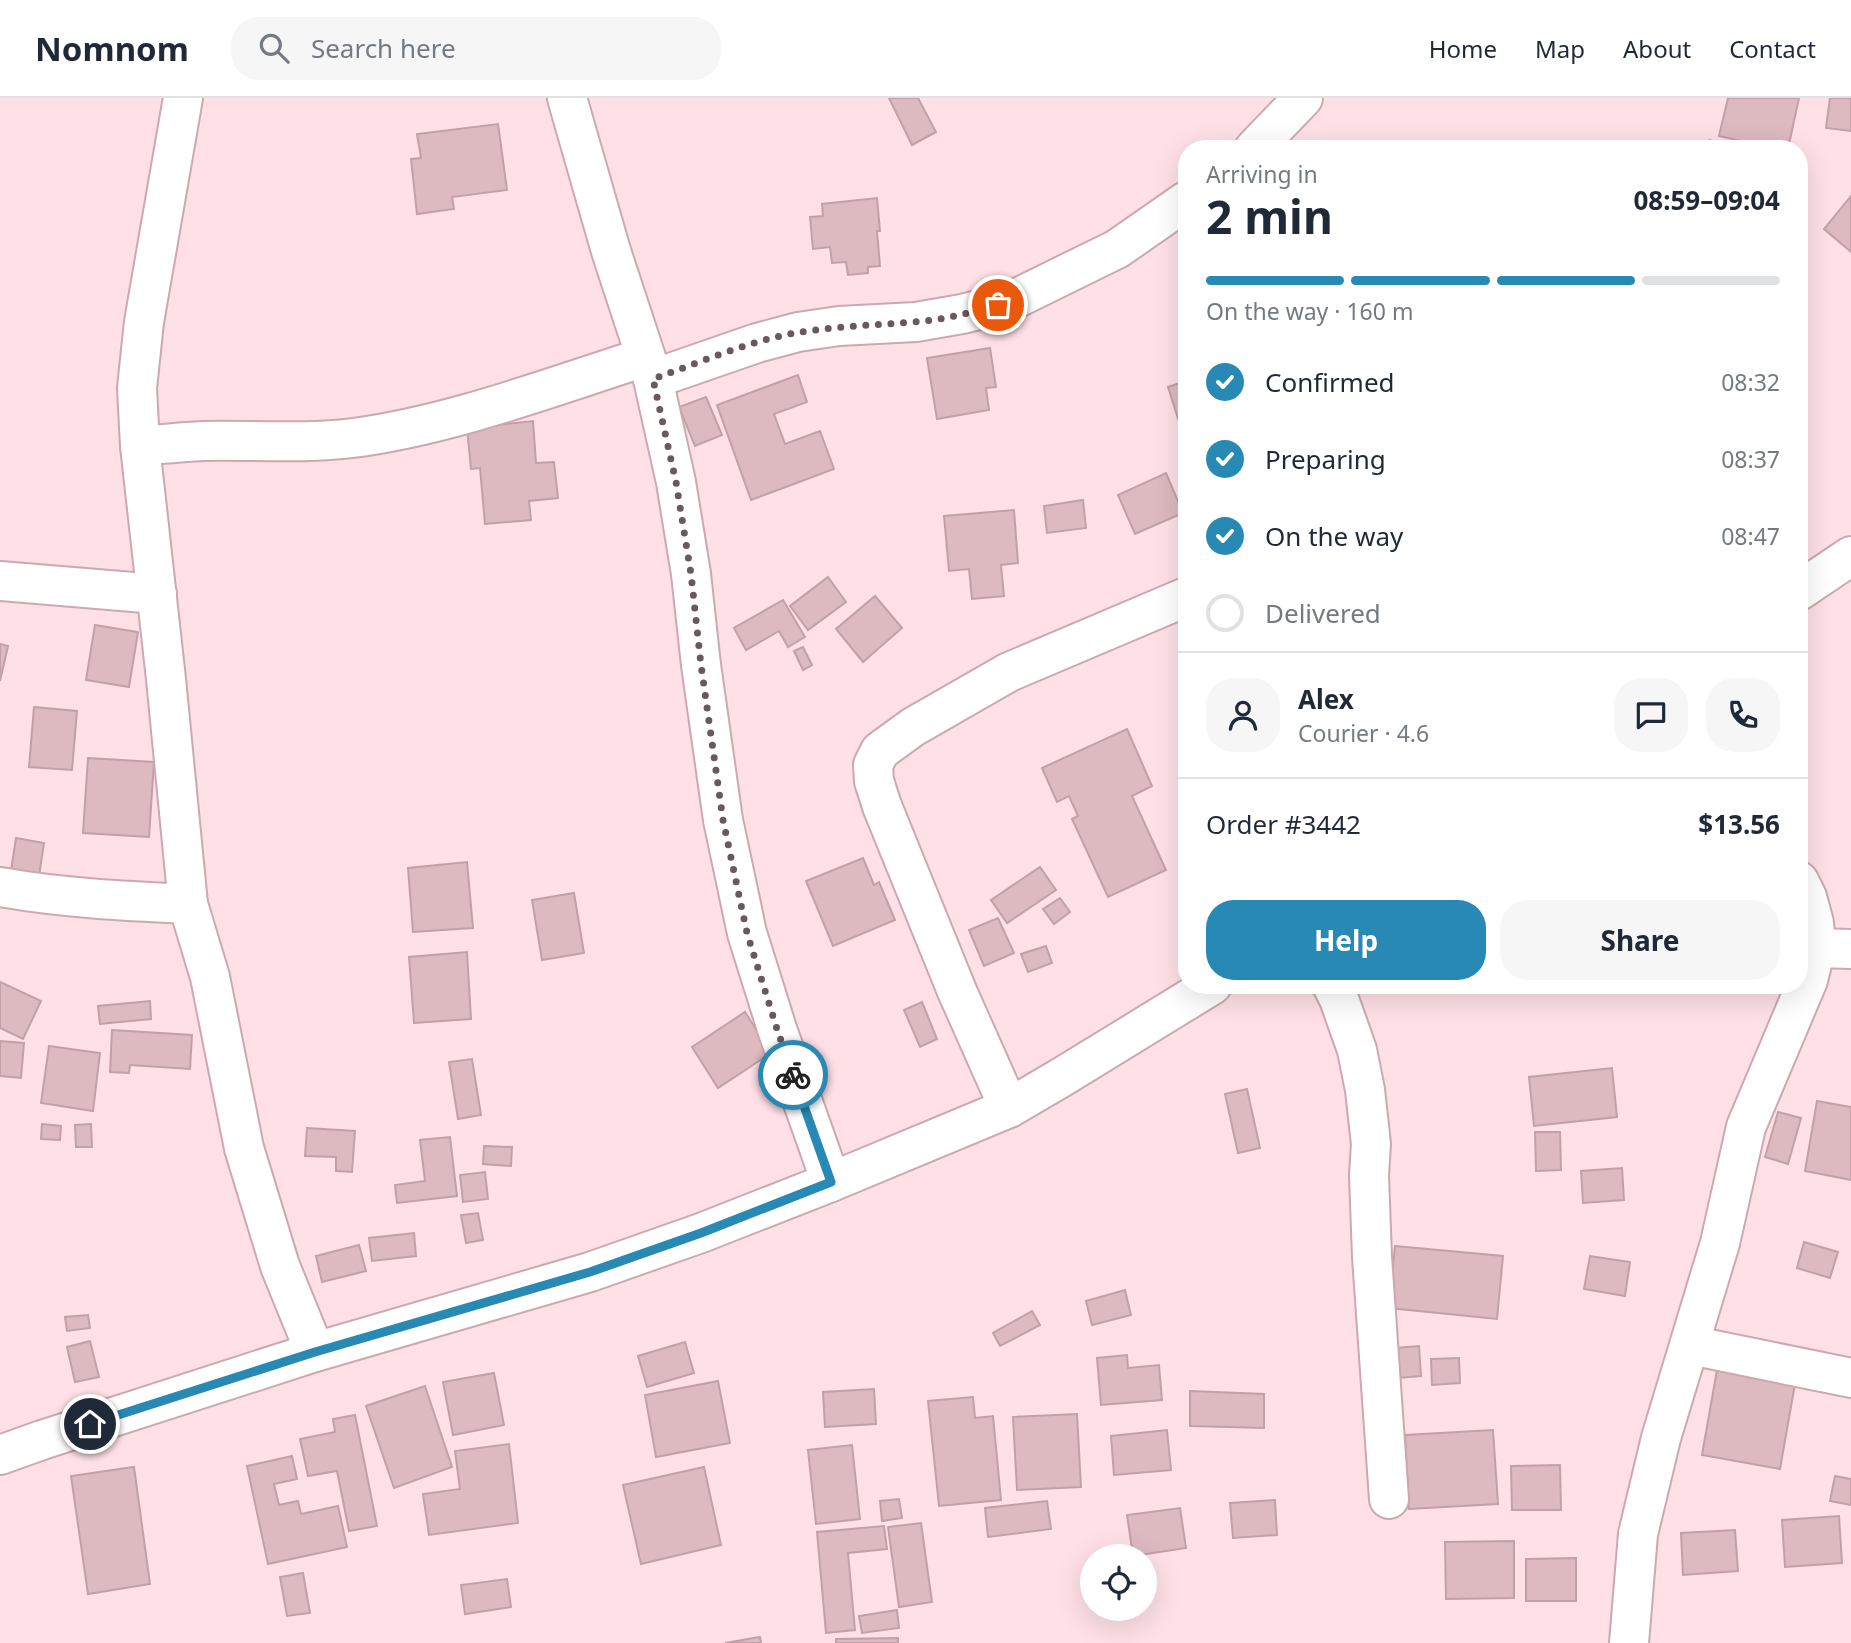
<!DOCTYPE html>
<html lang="en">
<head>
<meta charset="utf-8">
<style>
  :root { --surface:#fff; --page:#f6f6f7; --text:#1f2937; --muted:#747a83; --line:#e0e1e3; --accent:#2889b4 }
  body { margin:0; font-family:"Noto Sans",sans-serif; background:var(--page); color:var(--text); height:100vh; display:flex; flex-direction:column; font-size:26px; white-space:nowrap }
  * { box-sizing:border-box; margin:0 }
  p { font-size:23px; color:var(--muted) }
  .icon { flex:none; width:38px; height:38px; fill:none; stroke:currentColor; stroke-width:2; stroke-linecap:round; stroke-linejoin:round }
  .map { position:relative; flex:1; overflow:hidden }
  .details { position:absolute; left:1178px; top:42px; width:630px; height:854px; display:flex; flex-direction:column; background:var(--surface); border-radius:28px; box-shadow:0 7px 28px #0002 }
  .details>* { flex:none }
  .tools { position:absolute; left:1080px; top:1446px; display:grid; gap:14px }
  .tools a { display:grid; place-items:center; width:77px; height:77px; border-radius:50%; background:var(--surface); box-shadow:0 7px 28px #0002; font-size:35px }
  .pin { position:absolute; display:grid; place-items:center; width:60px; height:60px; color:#fff; margin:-30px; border:4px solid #fff; border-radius:50%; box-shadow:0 2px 7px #0007 }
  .courier { position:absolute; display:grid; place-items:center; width:70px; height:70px; margin:-35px; border:5px solid #2889b4; border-radius:50%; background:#fff; color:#222; box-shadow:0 2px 9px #0007 }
  .headline em { font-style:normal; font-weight:700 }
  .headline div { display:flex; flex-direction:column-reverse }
  .headline { display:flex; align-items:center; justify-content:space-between; height:119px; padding:0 28px }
  h1 { font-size:46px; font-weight:700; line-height:52px }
  .bar { display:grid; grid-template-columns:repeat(4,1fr); gap:10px 7px; align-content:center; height:84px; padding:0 28px }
  .bar i { height:9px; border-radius:5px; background:var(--line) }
  .bar .on { background:var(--accent) }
  .bar p { grid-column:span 4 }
  .line { display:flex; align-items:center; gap:18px; padding:0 28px; border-top:2px solid var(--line) }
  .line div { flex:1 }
  .round { display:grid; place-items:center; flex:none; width:74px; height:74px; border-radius:28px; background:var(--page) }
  ol { padding:0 28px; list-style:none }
  li { display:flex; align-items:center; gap:21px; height:77px }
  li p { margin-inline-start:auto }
  li .icon { padding:7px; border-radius:50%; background:var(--accent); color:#fff; stroke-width:4 }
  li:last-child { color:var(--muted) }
  li i { width:38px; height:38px; border:4px solid var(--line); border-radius:50% }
  .cta { display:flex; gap:14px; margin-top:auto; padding:14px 28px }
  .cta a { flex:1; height:80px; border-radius:28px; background:var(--accent); color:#fff; font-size:28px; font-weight:700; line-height:80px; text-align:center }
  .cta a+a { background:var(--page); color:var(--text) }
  header { display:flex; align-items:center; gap:42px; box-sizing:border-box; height:98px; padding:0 35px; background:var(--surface); border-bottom:2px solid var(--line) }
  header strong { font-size:33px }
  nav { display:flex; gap:38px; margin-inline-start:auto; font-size:24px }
  .search { width:490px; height:63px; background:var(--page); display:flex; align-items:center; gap:18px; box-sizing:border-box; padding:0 24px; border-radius:28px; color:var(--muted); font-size:26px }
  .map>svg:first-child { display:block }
  .building { fill:#ddb9c0; stroke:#c3a0a7; stroke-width:2 }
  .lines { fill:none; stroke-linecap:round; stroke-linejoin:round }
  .minor-casing { stroke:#cca9b0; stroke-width:42 }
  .tertiary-casing { stroke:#cca9b0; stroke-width:42 }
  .minor { stroke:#fff; stroke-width:38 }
  .tertiary { stroke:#fff; stroke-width:38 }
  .done { stroke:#6a585c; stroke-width:7; stroke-dasharray:0 12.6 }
  .route { stroke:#2889b4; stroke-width:9 }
</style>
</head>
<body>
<header>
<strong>Nomnom</strong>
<div class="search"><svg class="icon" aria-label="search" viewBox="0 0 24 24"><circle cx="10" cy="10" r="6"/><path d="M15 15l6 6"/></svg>Search here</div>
<nav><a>Home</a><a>Map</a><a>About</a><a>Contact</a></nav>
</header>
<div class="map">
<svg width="1851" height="1545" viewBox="0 0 1851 1545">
  <rect width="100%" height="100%" fill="#fee0e6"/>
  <!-- building -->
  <g class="building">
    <polygon points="889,0 918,0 936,34 912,47"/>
    <polygon points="1728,0 1799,0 1788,51 1775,51 1719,38"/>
    <polygon points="1830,0 1851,0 1851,33 1826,30"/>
    <polygon points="498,26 507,92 452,99 454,111 417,116 411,61 421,60 417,36"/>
    <polygon points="1710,42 1722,51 1704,51"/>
    <polygon points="1851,98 1851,154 1824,131"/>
    <polygon points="877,100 880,133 877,133 880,168 868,169 868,175 848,177 846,164 832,165 830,149 813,151 810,119 823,118 822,106"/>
    <polygon points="990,250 996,289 986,290 989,312 937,321 927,260"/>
    <polygon points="798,277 807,304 774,316 785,346 820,333 834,371 751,402 717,307"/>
    <polygon points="1186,283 1186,346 1168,289"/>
    <polygon points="706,299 722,337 695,348 679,309"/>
    <polygon points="533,323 536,365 554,364 558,400 529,403 531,422 485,426 480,370 471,371 467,330"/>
    <polygon points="1166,375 1183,415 1135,436 1118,397"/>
    <polygon points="1083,402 1086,430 1047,435 1044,408"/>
    <polygon points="1014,412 1018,465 1001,467 1004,498 972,501 969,471 949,473 944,418"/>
    <polygon points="828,479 846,504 808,532 790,508"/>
    <polygon points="875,498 902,530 863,564 836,531"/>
    <polygon points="783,502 805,539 788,549 779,533 746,552 734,530"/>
    <polygon points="95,527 138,534 129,589 86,582"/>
    <polygon points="0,546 8,548 0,583"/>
    <polygon points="803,549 812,567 803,572 794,553"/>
    <polygon points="34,609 77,613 72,672 29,669"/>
    <polygon points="1127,631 1152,688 1132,698 1166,772 1108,799 1072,721 1078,718 1069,698 1057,704 1042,670"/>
    <polygon points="88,660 154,664 149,739 83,735"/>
    <polygon points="16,740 44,745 39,778 11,773"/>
    <polygon points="863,760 874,787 879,784 895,822 833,848 806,783"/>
    <polygon points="467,764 473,830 413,834 408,770"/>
    <polygon points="1040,769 1056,792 1007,825 991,802"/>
    <polygon points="574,795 584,855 542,862 532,802"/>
    <polygon points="1060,800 1070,814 1054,826 1043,811"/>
    <polygon points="998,820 1014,855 984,868 969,832"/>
    <polygon points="1046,848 1052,865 1028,874 1021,856"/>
    <polygon points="467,854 471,921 414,925 409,859"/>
    <polygon points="0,884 41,903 23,941 0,930"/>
    <polygon points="150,903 151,921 100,926 98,908"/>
    <polygon points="922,904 937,941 920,949 904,912"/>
    <polygon points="745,914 771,955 718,990 692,949"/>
    <polygon points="112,932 192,937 190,971 130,967 129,975 110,974"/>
    <polygon points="0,943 24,945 21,980 0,978"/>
    <polygon points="49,948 100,955 93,1013 41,1005"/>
    <polygon points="472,961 481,1017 458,1021 449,964"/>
    <polygon points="1612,970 1617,1019 1534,1028 1529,979"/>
    <polygon points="1247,991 1260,1050 1238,1055 1225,996"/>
    <polygon points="1817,1003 1851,1009 1851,1082 1805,1073"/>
    <polygon points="1778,1014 1801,1020 1788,1066 1765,1059"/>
    <polygon points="42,1026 61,1028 60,1042 41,1041"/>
    <polygon points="91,1026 92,1049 76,1049 75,1027"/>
    <polygon points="307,1030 355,1033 352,1074 336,1073 336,1059 305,1058"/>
    <polygon points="1535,1034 1560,1034 1561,1072 1536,1073"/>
    <polygon points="450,1039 457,1098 397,1105 395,1087 425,1083 420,1042"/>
    <polygon points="484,1048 512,1049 511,1068 483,1066"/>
    <polygon points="1622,1070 1624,1102 1583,1105 1581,1073"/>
    <polygon points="485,1074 488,1101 463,1104 460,1077"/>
    <polygon points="478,1115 483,1142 466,1145 461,1117"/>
    <polygon points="414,1135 416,1158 372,1163 369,1140"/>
    <polygon points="1804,1144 1838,1154 1830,1180 1797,1170"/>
    <polygon points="359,1147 366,1173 322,1184 316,1158"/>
    <polygon points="1395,1148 1503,1158 1497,1221 1389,1210"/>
    <polygon points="1590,1158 1630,1164 1625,1198 1584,1191"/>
    <polygon points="1125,1192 1131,1217 1092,1227 1086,1203"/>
    <polygon points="1032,1213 1040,1227 1000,1248 993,1235"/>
    <polygon points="88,1217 90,1230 67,1233 65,1219"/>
    <polygon points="90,1243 99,1279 75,1284 67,1249"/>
    <polygon points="685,1244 694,1275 647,1289 638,1258"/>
    <polygon points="1419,1248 1421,1278 1398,1280 1396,1250"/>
    <polygon points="1127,1257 1128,1270 1159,1267 1162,1302 1101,1307 1097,1260"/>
    <polygon points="1459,1260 1460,1285 1432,1287 1431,1261"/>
    <polygon points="1717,1272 1795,1286 1780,1371 1702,1357"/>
    <polygon points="494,1275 504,1327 453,1337 443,1284"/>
    <polygon points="718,1283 730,1345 656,1359 645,1297"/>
    <polygon points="425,1288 452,1369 394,1390 366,1308"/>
    <polygon points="874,1291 876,1326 825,1329 823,1294"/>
    <polygon points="1190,1293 1264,1296 1264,1330 1190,1328"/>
    <polygon points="973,1299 975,1320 993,1318 1001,1402 939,1408 928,1303"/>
    <polygon points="1077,1316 1081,1389 1017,1392 1013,1319"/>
    <polygon points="355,1317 377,1428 349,1433 337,1373 308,1378 300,1341 335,1334 333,1321"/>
    <polygon points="1167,1332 1171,1372 1114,1377 1111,1338"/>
    <polygon points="1493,1332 1498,1406 1409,1411 1405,1337"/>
    <polygon points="509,1346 518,1425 429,1437 423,1396 460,1391 455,1353"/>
    <polygon points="852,1347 860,1421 816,1426 808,1352"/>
    <polygon points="292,1358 297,1381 274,1386 279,1407 298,1403 301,1416 338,1408 347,1449 268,1466 247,1368"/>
    <polygon points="1560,1367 1561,1412 1512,1412 1511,1368"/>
    <polygon points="134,1369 150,1486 88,1496 71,1378"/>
    <polygon points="704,1369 721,1447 641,1466 623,1387"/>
    <polygon points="1835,1378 1851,1381 1851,1407 1830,1403"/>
    <polygon points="899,1401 902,1420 882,1423 880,1403"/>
    <polygon points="1275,1402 1277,1437 1233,1440 1230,1405"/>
    <polygon points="1047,1403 1051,1431 988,1439 985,1410"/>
    <polygon points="1180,1410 1186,1450 1133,1458 1127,1417"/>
    <polygon points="1839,1418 1842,1465 1785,1469 1782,1422"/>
    <polygon points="921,1425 932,1504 899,1509 888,1429"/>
    <polygon points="884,1428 887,1451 848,1455 855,1532 826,1535 817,1434"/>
    <polygon points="1735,1432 1738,1473 1683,1477 1681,1435"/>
    <polygon points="1514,1443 1514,1500 1446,1501 1445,1444"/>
    <polygon points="1576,1460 1576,1503 1526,1503 1526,1461"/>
    <polygon points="303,1475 310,1515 287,1518 280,1479"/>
    <polygon points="507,1481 511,1509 465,1516 461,1487"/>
    <polygon points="897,1512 899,1530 862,1535 859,1518"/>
    <polygon points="760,1539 761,1545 725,1545"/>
    <polygon points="898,1540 898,1545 836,1545 836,1541"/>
  </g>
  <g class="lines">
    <defs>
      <g id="minor">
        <polyline points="183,0 144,224 137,290 140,348 166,581 188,806 210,879 244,1050 280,1168 315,1254"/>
        <polyline points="567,0 611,153 653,281 676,384 691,476 701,567 723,722 747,835 777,931 831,1084"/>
        <polyline points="1254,51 1303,0"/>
        <polyline points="653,281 757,245 798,234 839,228 916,224 962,216 1007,205 1117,151 1186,103"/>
        <path d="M140 348C162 346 183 344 204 343 254 342 303 346 353 340 451 327 551 289 645 259"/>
        <polyline points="0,483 157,496"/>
        <path d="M0 789C62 800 125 803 188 806"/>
        <polyline points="1816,850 1851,851"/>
        <polyline points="1332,887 1339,901 1357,952 1365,992 1371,1046 1369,1077 1372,1159 1389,1401"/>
        <polyline points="1009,1010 957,893 914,787 882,708 874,683 873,667 880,653 913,629 1009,574 1186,499"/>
        <polyline points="1690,1247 1851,1280"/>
        <polyline points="1629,1545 1638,1436 1661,1340 1720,1145 1746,1029 1808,882 1816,850 1814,825 1807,799 1799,783"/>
      </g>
      <g id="tertiary">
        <polyline points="1799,493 1851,458"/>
        <polyline points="0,1357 42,1342 315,1254 590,1174 701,1135 831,1084 1009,1010 1062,979 1212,887"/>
      </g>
    </defs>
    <!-- minor casing -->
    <use href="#minor" class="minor-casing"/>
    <!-- tertiary casing -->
    <use href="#tertiary" class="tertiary-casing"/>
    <!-- minor -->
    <use href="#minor" class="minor"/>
    <!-- tertiary -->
    <use href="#tertiary" class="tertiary"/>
  </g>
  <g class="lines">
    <!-- done -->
    <path class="done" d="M793 977 777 931 747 835 723 722 701 567 691 476 676 384 653 281C701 264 751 242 801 234 839 228 876 227 914 224 942 222 970 215 998 207"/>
    <!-- route -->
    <polyline class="route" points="90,1326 315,1254 590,1174 701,1135 831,1084 793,977"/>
  </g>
</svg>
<div class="tools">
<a><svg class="icon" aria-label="locate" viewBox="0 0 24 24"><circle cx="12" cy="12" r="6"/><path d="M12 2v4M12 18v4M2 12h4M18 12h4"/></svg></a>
</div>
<div class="pin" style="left:998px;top:207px;background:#ea580c"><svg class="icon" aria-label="bag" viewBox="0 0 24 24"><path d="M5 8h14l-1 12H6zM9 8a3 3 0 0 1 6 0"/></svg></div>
<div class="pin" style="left:90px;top:1326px;background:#1f2937"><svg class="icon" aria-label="home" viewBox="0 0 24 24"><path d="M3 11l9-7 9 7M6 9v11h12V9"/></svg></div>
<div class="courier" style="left:793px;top:977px"><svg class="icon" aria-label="bike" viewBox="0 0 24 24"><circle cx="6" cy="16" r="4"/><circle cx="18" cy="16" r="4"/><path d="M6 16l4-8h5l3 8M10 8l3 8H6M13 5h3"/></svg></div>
<section class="details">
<div class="headline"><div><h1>2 min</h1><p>Arriving in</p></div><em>08:59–09:04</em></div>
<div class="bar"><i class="on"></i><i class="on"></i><i class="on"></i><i></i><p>On the way · 160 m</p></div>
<ol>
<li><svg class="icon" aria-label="check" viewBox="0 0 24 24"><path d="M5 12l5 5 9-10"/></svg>Confirmed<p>08:32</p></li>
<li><svg class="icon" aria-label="check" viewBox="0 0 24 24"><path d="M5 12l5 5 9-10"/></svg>Preparing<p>08:37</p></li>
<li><svg class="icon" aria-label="check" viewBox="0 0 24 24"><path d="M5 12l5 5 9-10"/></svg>On the way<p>08:47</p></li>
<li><i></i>Delivered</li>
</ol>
<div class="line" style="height:126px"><a class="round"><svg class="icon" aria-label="person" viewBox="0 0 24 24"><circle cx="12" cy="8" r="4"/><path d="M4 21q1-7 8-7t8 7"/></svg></a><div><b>Alex</b><p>Courier · 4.6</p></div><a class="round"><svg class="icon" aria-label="chat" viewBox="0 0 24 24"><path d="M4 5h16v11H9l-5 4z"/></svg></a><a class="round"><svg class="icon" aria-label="phone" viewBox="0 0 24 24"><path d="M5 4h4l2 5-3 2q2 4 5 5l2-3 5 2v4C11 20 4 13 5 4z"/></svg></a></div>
<div class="line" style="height:91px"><div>Order #3442</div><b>$13.56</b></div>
<div class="cta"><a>Help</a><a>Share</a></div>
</section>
</div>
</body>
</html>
